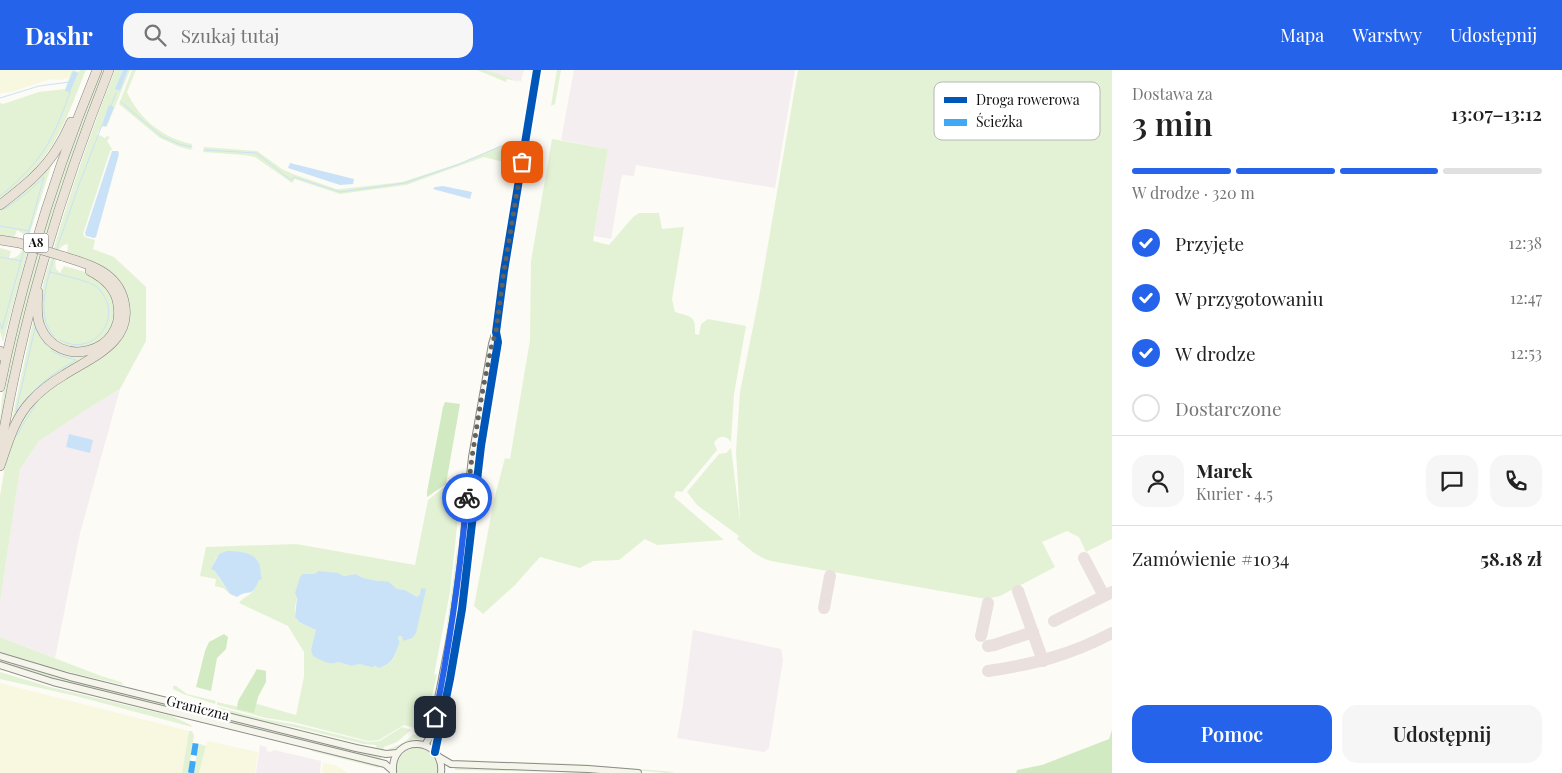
<!DOCTYPE html>
<html lang="pl">
<head>
<meta charset="utf-8">
<style>
  :root { --surface:#fff; --page:#f6f6f6; --text:#222; --muted:#767676; --line:#e0e0e0; --accent:#2563eb }
  body { margin:0; font-family:"Playfair Display",serif; background:var(--page); color:var(--text); height:100vh; display:flex; flex-direction:column; font-size:19px; white-space:nowrap }
  * { box-sizing:border-box; margin:0 }
  p { font-size:16px; color:var(--muted) }
  .icon { flex:none; width:28px; height:28px; fill:none; stroke:currentColor; stroke-width:2; stroke-linecap:round; stroke-linejoin:round }
  .map { position:relative; flex:1; overflow:hidden }
  .side { display:flex; flex-direction:column; background:var(--surface); width:450px }
  .side>* { flex:none }
  .pin { position:absolute; display:grid; place-items:center; width:42px; height:42px; color:#fff; margin:-21px; border-radius:10px; box-shadow:0 2px 8px #0006 }
  .courier { position:absolute; display:grid; place-items:center; width:50px; height:50px; margin:-25px; border:4px solid #2563eb; border-radius:50%; background:#fff; color:#222; box-shadow:0 1px 6px #0007 }
  .overview em { font-style:normal; font-weight:600 }
  .overview div { display:flex; flex-direction:column-reverse }
  .overview { display:flex; align-items:center; justify-content:space-between; height:85px; padding:0 20px }
  h1 { font-size:32px; font-weight:600; line-height:38px }
  .bar { display:grid; grid-template-columns:repeat(4,1fr); gap:8px 5px; align-content:center; height:60px; padding:0 20px }
  .bar i { height:6px; border-radius:4px; background:var(--line) }
  .bar .selected { background:var(--accent) }
  .bar p { grid-column:span 4 }
  .line { display:flex; align-items:center; gap:12px; padding:0 20px; border-top:1px solid var(--line) }
  .line div { flex:1 }
  .round { display:grid; place-items:center; flex:none; width:52px; height:52px; border-radius:15px; background:var(--page) }
  ol { padding:0 20px; list-style:none }
  li { display:flex; align-items:center; gap:15px; height:55px }
  li p { margin-inline-start:auto }
  li .icon { padding:5px; border-radius:50%; background:var(--accent); color:#fff; stroke-width:4 }
  li:last-child { color:var(--muted) }
  li i { width:28px; height:28px; border:2px solid var(--line); border-radius:50% }
  .cta { display:flex; gap:10px; margin-top:auto; padding:10px 20px }
  .cta a { flex:1; height:58px; border-radius:15px; background:var(--accent); color:#fff; font-size:20px; font-weight:600; line-height:58px; text-align:center }
  .cta a+a { background:var(--page); color:var(--text) }
  header { display:flex; align-items:center; gap:30px; box-sizing:border-box; height:70px; padding:0 25px; background:var(--accent); color:#fff }
  header strong { font-size:24px }
  nav { display:flex; gap:28px; margin-inline-start:auto; font-size:18px }
  .search { width:350px; height:45px; background:var(--page); display:flex; align-items:center; gap:12px; box-sizing:border-box; padding:0 18px; border-radius:15px; color:var(--muted); font-size:19px }
  main { display:flex; flex:1; min-height:0 }
  .map>svg:first-child { display:block }
  .industrial { fill:#f4eef1 }
  .farmland { fill:#f8f8e1 }
  .green { fill:#e3f2d5; fill-rule:evenodd }
  .forest { fill:#d2eac2 }
  .water { fill:#cae2f7 }
  .lines { fill:none; stroke-linecap:round; stroke-linejoin:round }
  .stream { stroke:#cae2f7; stroke-width:1 }
  .taxiway { stroke:#eae0dd; stroke-width:12 }
  .secondary-casing { stroke:#8c8c89; stroke-width:8 }
  .highway-casing { stroke:#838380; stroke-width:10 }
  .secondary { stroke:#f5f5eb; stroke-width:6 }
  .highway { stroke:#eae2d6; stroke-width:9 }
  .highway-bridge-casing { stroke:#838380; stroke-width:10; stroke-linecap:butt }
  .highway-bridge { stroke:#eae2d6; stroke-width:9 }
  .quiet { stroke:#3fa9f5; stroke-width:6; stroke-dasharray:12 6; stroke-linecap:butt }
  .cycleway-casing { stroke:#fff; stroke-width:11 }
  .cycleway { stroke:#0057b8; stroke-width:8 }
  .done { stroke:#626260; stroke-width:5; stroke-dasharray:0 9 }
  .route { stroke:#2563eb; stroke-width:6 }
  .labels { text-anchor:middle; stroke-width:5; stroke-linejoin:round; paint-order:stroke }
  .shield { fill:#fff; stroke:#575757; stroke-width:1 }
  .shield-label { font-size:12px; font-weight:bold; fill:#0f0f0f }
  .street-label { font-size:14px; fill:#0f0f0f; stroke:#fff }
  .key { fill:#fff; stroke:#b7b7b7; stroke-width:1 }
  .key-label { font-size:14px; fill:#0f0f0f }
</style>
</head>
<body>
<header>
<strong>Dashr</strong>
<div class="search"><svg class="icon" aria-label="search" viewBox="0 0 24 24"><circle cx="10" cy="10" r="6"/><path d="M15 15l6 6"/></svg>Szukaj tutaj</div>
<nav><a>Mapa</a><a>Warstwy</a><a>Udostępnij</a></nav>
</header>
<main>
<div class="map">
<svg width="1112" height="703" viewBox="0 0 1112 703">
  <rect width="100%" height="100%" fill="#fcfbf5"/>
  <!-- industrial -->
  <g class="industrial">
    <polygon points="486,0 524,0 521,11 506,8"/>
    <polygon points="574,0 795,0 775,118 636,95 634,106 623,105 621,109 611,169 594,166 608,79 561,70"/>
    <polygon points="120,319 80,463 55,588 0,567 0,532 20,399 39,371 84,341"/>
    <polygon points="693,560 781,579 783,590 769,678 764,682 677,668 683,635"/>
    <polygon points="260,675 266,677 267,681 271,682 274,680 321,691 320,703 256,703"/>
  </g>
  <!-- farmland -->
  <g class="farmland">
    <polygon points="0,0 72,0 68,8 61,10 50,9 12,22 2,23 0,23"/>
    <polygon points="0,613 189,661 182,703 0,703"/>
    <polygon points="207,671 258,682 255,703 199,703"/>
    <polygon points="323,693 335,695 348,703 322,703"/>
  </g>
  <!-- green -->
  <g class="green">
    <path d="M72 0 79 2 80 0H86C70 39 58 77 27 107 19 115 9 122 0 129V33L3 34 39 22 65 19Z"/>
    <path d="M100 0H104C80 62 57 126 39 190 23 246 12 303 0 360 0 320 11 280 21 241 32 198 44 156 58 114 71 75 86 38 100 0Z"/>
    <path d="M115 0H123L116 19 120 21 128 0H130L107 56 101 57 97 64 105 68 107 66 110 67 107 71 112 79 110 81 83 164 85 167 95 170 93 179 114 187 146 217V271L120 319 84 341 39 371 20 399 0 532V426L6 390 19 352 36 330 55 314 99 289 118 273 121 268 127 228 67 183 68 174C57 175 54 189 56 199L60 203 64 196C75 199 91 202 101 211 109 220 117 232 116 245 113 270 84 285 62 275 51 270 42 257 41 245 38 221 49 195 56 171 73 114 93 56 115 0Z"/>
    <path d="M132 0H136L127 22C139 49 163 68 192 74L191 80 180 77 160 68 119 34Z"/>
    <polygon points="477,0 486,0 521,12 507,9 506,12"/>
    <polygon points="557,0 561,0 555,34 551,36"/>
    <path d="M798 0H1112V469L1086 482 1079 467 1067 461 1042 472 1055 497 1000 526 986 529 771 491C757 487 748 478 737 469L739 466 697 435 687 422 719 384 726 383 731 378 740 451 736 381 740 322 759 227Z"/>
    <path d="M552 69 608 79 593 171 609 175 633 147 639 143H659L662 159 684 157 672 229 675 242C691 247 696 245 695 264L699 265 701 254 708 249 746 256 734 324 731 372C726 365 718 365 714 373L717 380 682 422 676 421 674 427 724 470 657 475 645 469 619 490 593 491 580 498 540 487 515 515 483 544 474 536 494 430 505 388 510 389 530 270 531 191Z"/>
    <polygon points="511,71 507,93 484,87 406,115 340,124 295,109 292,113 255,87 244,85 203,82 204,77 257,81 282,99 293,104 336,119 342,119 402,112 461,93"/>
    <path d="M54 87 27 172 30 173 3 272 0 262V178L11 181 9 188C21 189 23 178 25 169L22 163 17 160 14 168 0 166V139Z"/>
    <path d="M67 189C80 193 94 197 105 206 130 225 126 259 103 278 98 283 93 284 88 287 71 297 54 306 40 319 28 329 20 341 11 354L34 247C51 310 131 285 120 234 117 222 111 213 102 206 91 198 78 195 66 191Z"/>
    <polygon points="477,376 465,496 453,582 435,665 434,665 448,595 457,544"/>
    <path d="M443 418 461 419 450 522 434 605 437 604 424 660H422L404 655 379 670 368 671 293 652 266 648 217 635V632L239 637 240 629 296 645 304 607V582L288 556 239 533C243 527 250 526 254 520 258 514 260 504 260 497L226 481C202 491 221 510 230 524L223 518 215 516 216 509 200 506 206 477 296 474 415 495 428 430ZM319 502 343 506 356 504C361 509 381 512 388 511L397 519 405 520 417 527 420 524 421 519H426L403 571 402 566H399L398 569 400 572C394 585 396 593 379 598L376 595 360 594 352 596 338 592 315 567 316 560C311 556 303 555 298 551 290 544 301 513 303 504H314Z"/>
    <polygon points="457,480 459,481 448,562 428,662 427,660 444,578"/>
    <polygon points="0,567 101,606 121,612 124,615 52,598 0,582"/>
    <polygon points="0,590 62,608 210,644 209,647 53,609 0,592"/>
    <polygon points="0,602 50,617 172,646 191,655 192,657 76,626 0,609"/>
    <polygon points="173,616 176,616 187,624 216,631 215,634 183,624 173,619"/>
    <polygon points="218,637 264,649 293,654 368,672 380,671 402,657 411,660 397,672 384,677 383,681 377,679 376,675 363,674 294,657 266,652 216,640"/>
    <polygon points="215,645 381,687 381,690 215,648"/>
    <path d="M189 661H192L194 666C191 678 191 691 188 703H182Z"/>
    <path d="M414 664 425 666C419 670 412 669 406 672 399 675 396 680 388 682L389 679 403 673Z"/>
    <polygon points="200,674 206,676 199,703 194,703 198,676"/>
    <path d="M418 677C431 680 440 689 438 703H397C395 688 404 679 418 677Z"/>
    <polygon points="313,679 379,695 379,698 311,681"/>
    <polygon points="456,690 580,694 675,702 667,703 575,695 455,692"/>
    <polygon points="455,697 605,703 455,700"/>
  </g>
  <!-- forest -->
  <g class="forest">
    <polygon points="445,332 460,334 446,414 427,427 427,422 443,337"/>
    <polygon points="224,564 228,567 226,579 217,588 211,621 196,617 205,581 209,572"/>
    <polygon points="257,599 266,601 266,612 258,627 254,643 237,639 238,631"/>
    <polygon points="1112,660 1112,703 1016,703 1017,700 1042,695 1109,669"/>
  </g>
  <!-- water -->
  <g class="water">
    <polygon points="123,0 128,0 120,21 115,19"/>
    <polygon points="73,1 78,3 70,22 65,21"/>
    <polygon points="109,35 114,37 106,57 102,55"/>
    <polygon points="112,81 118,81 119,84 96,167 94,168 86,166 85,163"/>
    <polygon points="290,93 354,109 353,114 340,115 288,98"/>
    <polygon points="443,116 472,122 470,129 433,119 435,117"/>
    <polygon points="69,364 93,370 90,383 66,377"/>
    <path d="M226 481C238 481 258 482 260 497 261 502 260 504 262 509L259 510C251 530 249 518 237 527L230 524 215 501 211 499 219 484Z"/>
    <path d="M319 501 338 503 343 506 356 504C361 509 381 512 388 511L397 519 405 520 417 527 420 524 421 518 426 519 416 563 412 568 403 571 402 566H399L398 569 400 572C394 585 395 593 379 598L374 595V597H370V596H367L360 594 352 596 338 592C329 596 321 590 313 586L311 580 316 560 299 552 295 547 297 528 295 523 300 507 303 504H314Z"/>
  </g>
  <g class="lines">
    <!-- stream -->
    <g class="stream">
      <polyline points="0,28 39,16 70,12"/>
      <polyline points="121,32 161,66 179,74 192,77"/>
      <polyline points="111,36 116,23"/>
      <polyline points="205,80 256,83 291,110 294,107 340,122 405,113 459,94 511,72"/>
      <path d="M0 126C41 93 53 71 70 22"/>
      <polyline points="5,139 28,122 44,107 26,171"/>
      <polyline points="0,156 29,161"/>
      <polyline points="56,181 80,112 102,55"/>
      <polyline points="0,187 21,191 2,259 0,253"/>
      <polyline points="21,191 24,180"/>
      <path d="M50 202C61 205 91 211 98 218 126 246 94 289 60 270"/>
      <path d="M54 266C35 246 47 211 54 187"/>
      <path d="M46 275 35 258 16 342C34 318 49 305 76 290L61 286 52 281"/>
      <polyline points="17,366 22,356 35,336"/>
    </g>
    <!-- taxiway -->
    <g class="taxiway">
      <polyline points="1084,488 1104,526"/>
      <polyline points="1018,521 1043,591"/>
      <polyline points="824,538 830,506"/>
      <polyline points="1054,551 1112,522"/>
      <polyline points="981,566 988,533"/>
      <polyline points="988,576 994,575 1033,562"/>
      <path d="M988 601C1035 594 1070 585 1112 563"/>
    </g>
    <defs>
      <g id="secondary">
        <polyline points="0,586 70,607 356,678 386,684 397,683"/>
        <polyline points="0,595 53,612 385,694 393,701"/>
        <polyline points="425,675 431,665 453,552 461,493 472,387 492,274 495,264"/>
        <polyline points="435,682 450,609 462,539 481,376 495,290 498,272 496,262 504,201 537,0"/>
        <polyline points="439,687 451,694 588,699 638,703"/>
        <path d="M393 702C390 663 445 666 441 703"/>
      </g>
      <g id="highway">
        <path d="M0 135C22 118 44 101 58 77 63 69 67 61 71 52"/>
        <polyline points="0,170 19,173"/>
        <path d="M38 222C37 233 36 245 40 256 58 301 126 283 118 235 116 219 104 208 90 201"/>
        <polyline points="0,281 0,286"/>
        <path d="M0 317C22 209 55 102 97 0"/>
        <path d="M0 383C21 251 60 124 109 0"/>
        <path d="M0 396C8 373 14 349 31 331 41 320 52 312 64 305 92 287 134 272 124 231 117 201 88 194 62 186"/>
      </g>
    </defs>
    <!-- secondary casing -->
    <use href="#secondary" class="secondary-casing"/>
    <!-- highway casing -->
    <use href="#highway" class="highway-casing"/>
    <!-- secondary -->
    <use href="#secondary" class="secondary"/>
    <!-- highway -->
    <use href="#highway" class="highway"/>
    <defs>
      <polyline id="highway-bridge" points="19,173 62,186"/>
    </defs>
    <!-- highway-bridge casing -->
    <use href="#highway-bridge" class="highway-bridge-casing"/>
    <!-- highway-bridge -->
    <use href="#highway-bridge" class="highway-bridge"/>
    <!-- quiet -->
    <polyline class="quiet" points="191,703 196,671"/>
    <defs>
      <polyline id="cycleway" points="435,682 450,609 462,539 481,376 495,290 498,272 496,262 504,201 537,0"/>
    </defs>
    <!-- cycleway casing -->
    <use href="#cycleway" class="cycleway-casing"/>
    <!-- cycleway -->
    <use href="#cycleway" class="cycleway"/>
  </g>
  <g class="lines">
    <!-- done -->
    <polyline class="done" points="467,428 472,387 482,324 492,274 496,262 504,201 522,92"/>
    <!-- route -->
    <path class="route" d="M435 647C450 574 460 502 467 428"/>
  </g>
  <g class="labels">
    <!-- shield labels -->
    <rect class="shield" x="23.5" y="163.5" width="25" height="19" rx="4"/>
    <g class="shield-label">
      <text x="36" y="177">A8</text>
    </g>
    <!-- street labels -->
    <g class="street-label">
      <text transform="translate(198 638) rotate(14)" y="5">Graniczna</text>
    </g>
  </g>
  <!-- legend -->
  <rect x="934" y="12" width="166" height="58" rx="8" class="key"/>
  <rect x="944" y="27" width="23" height="6" fill="#0057b8"/>
  <rect x="944" y="49" width="23" height="7" fill="#3fa9f5"/>
  <g class="key-label">
    <text x="976" y="35">Droga rowerowa</text>
    <text x="976" y="57">Ścieżka</text>
  </g>
</svg>
<div class="pin" style="left:522px;top:92px;background:#ea580c"><svg class="icon" aria-label="bag" viewBox="0 0 24 24"><path d="M5 8h14l-1 12H6zM9 8a3 3 0 0 1 6 0"/></svg></div>
<div class="pin" style="left:435px;top:647px;background:#1f2937"><svg class="icon" aria-label="home" viewBox="0 0 24 24"><path d="M3 11l9-7 9 7M6 9v11h12V9"/></svg></div>
<div class="courier" style="left:467px;top:428px"><svg class="icon" aria-label="bike" viewBox="0 0 24 24"><circle cx="6" cy="16" r="4"/><circle cx="18" cy="16" r="4"/><path d="M6 16l4-8h5l3 8M10 8l3 8H6M13 5h3"/></svg></div>
</div>
<section class="side">
<div class="overview"><div><h1>3 min</h1><p>Dostawa za</p></div><em>13:07–13:12</em></div>
<div class="bar"><i class="selected"></i><i class="selected"></i><i class="selected"></i><i></i><p>W drodze · 320 m</p></div>
<ol>
<li><svg class="icon" aria-label="check" viewBox="0 0 24 24"><path d="M5 12l5 5 9-10"/></svg>Przyjęte<p>12:38</p></li>
<li><svg class="icon" aria-label="check" viewBox="0 0 24 24"><path d="M5 12l5 5 9-10"/></svg>W przygotowaniu<p>12:47</p></li>
<li><svg class="icon" aria-label="check" viewBox="0 0 24 24"><path d="M5 12l5 5 9-10"/></svg>W drodze<p>12:53</p></li>
<li><i></i>Dostarczone</li>
</ol>
<div class="line" style="height:90px"><a class="round"><svg class="icon" aria-label="person" viewBox="0 0 24 24"><circle cx="12" cy="8" r="4"/><path d="M4 21q1-7 8-7t8 7"/></svg></a><div><b>Marek</b><p>Kurier · 4.5</p></div><a class="round"><svg class="icon" aria-label="chat" viewBox="0 0 24 24"><path d="M4 5h16v11H9l-5 4z"/></svg></a><a class="round"><svg class="icon" aria-label="phone" viewBox="0 0 24 24"><path d="M5 4h4l2 5-3 2q2 4 5 5l2-3 5 2v4C11 20 4 13 5 4z"/></svg></a></div>
<div class="line" style="height:65px"><div>Zamówienie #1034</div><b>58.18 zł</b></div>
<div class="cta"><a>Pomoc</a><a>Udostępnij</a></div>
</section>
</main>
</body>
</html>
